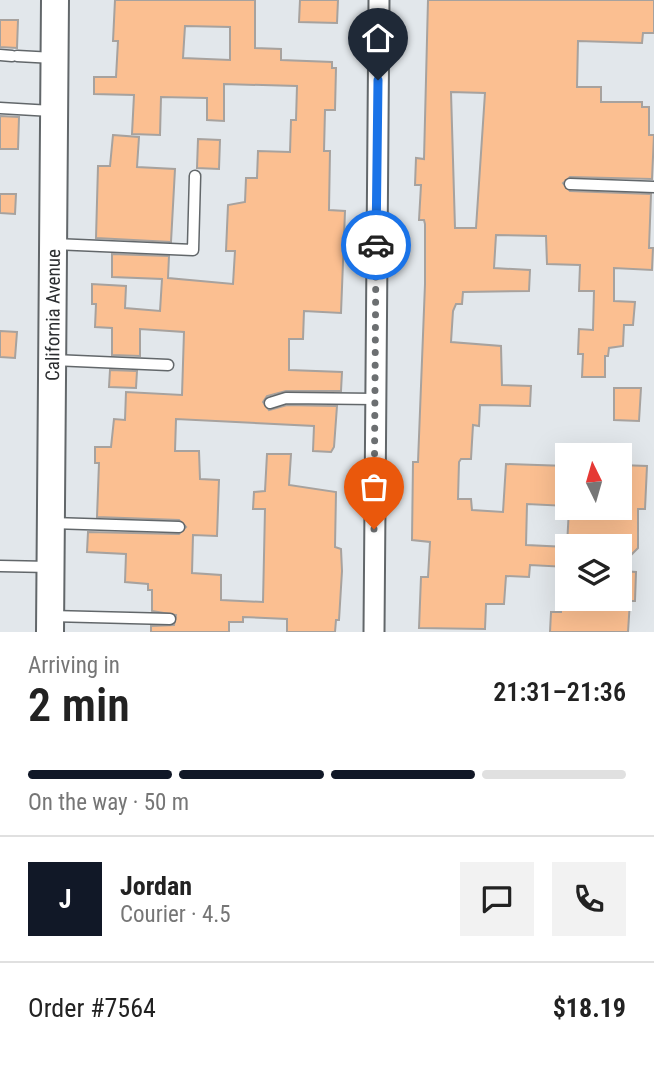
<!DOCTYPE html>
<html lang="en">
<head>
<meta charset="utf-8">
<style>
  :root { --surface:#fff; --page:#f2f2f2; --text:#222; --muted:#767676; --line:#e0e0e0; --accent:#111827 }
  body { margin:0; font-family:"Roboto Condensed",sans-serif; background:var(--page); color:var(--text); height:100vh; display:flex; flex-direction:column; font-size:26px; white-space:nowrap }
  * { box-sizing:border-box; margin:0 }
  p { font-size:23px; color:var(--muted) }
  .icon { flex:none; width:38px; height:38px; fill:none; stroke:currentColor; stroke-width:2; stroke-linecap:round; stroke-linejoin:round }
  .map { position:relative; height:632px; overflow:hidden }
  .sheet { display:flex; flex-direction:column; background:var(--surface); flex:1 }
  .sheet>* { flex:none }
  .needle { width:46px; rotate:355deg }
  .controls { position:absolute; left:555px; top:443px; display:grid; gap:14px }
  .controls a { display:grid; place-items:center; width:77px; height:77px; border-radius:0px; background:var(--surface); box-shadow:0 7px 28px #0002; font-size:35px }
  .pin { position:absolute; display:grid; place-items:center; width:60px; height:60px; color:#fff; margin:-72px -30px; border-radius:50% 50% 50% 0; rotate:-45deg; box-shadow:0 0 7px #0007 }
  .pin .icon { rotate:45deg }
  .courier { position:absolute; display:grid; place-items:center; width:70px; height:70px; margin:-35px; border:5px solid #1a73e8; border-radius:50%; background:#fff; color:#222; box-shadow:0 2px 9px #0007 }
  .head em { font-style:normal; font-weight:600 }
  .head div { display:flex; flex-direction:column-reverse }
  .head { display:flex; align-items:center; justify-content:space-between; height:119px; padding:0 28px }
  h1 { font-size:46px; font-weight:600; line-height:52px }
  .bar { display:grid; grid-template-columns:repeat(4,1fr); gap:10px 7px; align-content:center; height:84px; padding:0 28px }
  .bar i { height:9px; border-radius:5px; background:var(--line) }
  .bar .current { background:var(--accent) }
  .bar p { grid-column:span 4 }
  .line { display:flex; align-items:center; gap:18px; padding:0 28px; border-top:2px solid var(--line) }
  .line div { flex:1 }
  .round { display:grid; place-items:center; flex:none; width:74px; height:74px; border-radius:0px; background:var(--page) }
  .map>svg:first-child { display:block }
  .building { fill:#fbbf91; stroke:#a7a29e; stroke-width:2; fill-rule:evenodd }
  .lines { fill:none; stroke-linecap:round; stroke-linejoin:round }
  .lane-casing { stroke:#62676a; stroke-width:13 }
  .street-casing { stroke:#62676a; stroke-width:23 }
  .secondary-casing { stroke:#62676a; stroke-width:30 }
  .lane { stroke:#fff; stroke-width:10 }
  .street { stroke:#fff; stroke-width:19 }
  .secondary { stroke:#fff; stroke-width:26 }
  .done { stroke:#6c6f71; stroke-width:7; stroke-dasharray:0 12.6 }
  .route { stroke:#1a73e8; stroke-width:9 }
  .labels { text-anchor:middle; stroke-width:7; stroke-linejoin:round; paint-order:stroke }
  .street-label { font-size:19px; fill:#2c2e30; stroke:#fff }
</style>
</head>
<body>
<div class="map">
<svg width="654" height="632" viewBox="0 0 654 632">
  <rect width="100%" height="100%" fill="#e2e7eb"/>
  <!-- building -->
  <g class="building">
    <path d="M115 0H255V48L281 49V60L332 62V68H336L335 110H325L324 151H330L329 210 345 211 341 313 304 311 303 339H289V370L342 372 341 391H286L267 396 263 402 269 410 287 405 337 406 334 447 331 452 313 451 314 426 176 419 175 451H199L200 479 219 480 217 536 193 535 192 573 221 575V600L263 602 265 509H253L254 492 265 491 267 454H291L289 485 336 492 335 547 341 549 342 571 339 620H336L335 632H287V619L243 617V622H229V632H151V626L174 625 176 615 152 611V590H148V584L125 582 126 554 87 552 88 532 179 534 186 527 179 520 97 517 99 463H95V447H111L114 419 125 420 126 392 182 395 184 332 140 329V356L112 355V328L95 327 96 304H92V284L126 286 125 308 160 311 162 279 112 277V254L169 256 168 278 233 284 235 251H226L228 205 245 202 246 178H257L258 151 290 152 291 120H296L297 86 224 84V121L207 120V98L161 97 160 135 132 134 134 95 94 94V77H116L118 41H113ZM185 26 230 27V60L183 58Z"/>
    <polygon points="300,0 338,0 337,23 299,22"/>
    <path d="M428 0H654V33H643L642 43 578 41 577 87H601V102H642V107H649V135H654L652 179 570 177 563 183 570 191 651 194 649 248H653L652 270 614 268V301L635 302 633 325H624L623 346 609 348 608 356H605V377H582L583 354H578L579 329 593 330 594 291H579L580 265 547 264 546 236 496 235 494 268 530 270 529 291 463 292 462 304H456L453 311 451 342 501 346 502 385 531 386 530 406 480 405 479 426 473 425 471 459H461L459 462 458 499H471L472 510 503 512 506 464 567 466V506L527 504 526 545 567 547V567L530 565 529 577 506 576 504 604H486L485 629 419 628 421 577H428L430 542 412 540 413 462H418L425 284V224L424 220H419L421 185H415L416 158 424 159ZM451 92 485 93 476 228H455Z"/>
    <polygon points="0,20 18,20 17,48 0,47"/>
    <polygon points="0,116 19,117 18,149 0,149"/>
    <polygon points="113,135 139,137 137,167 175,169 171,242 96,238 98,166 110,166"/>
    <polygon points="198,139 220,140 219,169 197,168"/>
    <polygon points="0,194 16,194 15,214 0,213"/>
    <polygon points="0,331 17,332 15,358 0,357"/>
    <polygon points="110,370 137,371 136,388 109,387"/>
    <polygon points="614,388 641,388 639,421 614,420"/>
    <polygon points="620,465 647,466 645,509 638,509 638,548 620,566 620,546 567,546 569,508 620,508"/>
    <polygon points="620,571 636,572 635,601 630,601 628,632 550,632 551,612 561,612 562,598 620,598"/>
  </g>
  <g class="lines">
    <defs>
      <g id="lane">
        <polyline points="0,55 12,56"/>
        <polyline points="17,56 54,58"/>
        <polyline points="0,108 52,111"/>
        <polyline points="570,184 654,187"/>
        <polyline points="54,244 193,250 195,176"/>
        <polyline points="53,360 168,365"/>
        <polyline points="270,403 286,398 375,399"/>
        <polyline points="52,523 179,527"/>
        <polyline points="0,566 50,567"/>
        <polyline points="51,616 170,619"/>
      </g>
      <polyline id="street" points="374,632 379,0"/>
      <g id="secondary">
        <path id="s1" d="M50 632 55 0"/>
      </g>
    </defs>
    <!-- lane casing -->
    <use href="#lane" class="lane-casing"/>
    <!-- street casing -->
    <use href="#street" class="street-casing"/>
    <!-- secondary casing -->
    <use href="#secondary" class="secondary-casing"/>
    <!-- lane -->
    <use href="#lane" class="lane"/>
    <!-- street -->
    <use href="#street" class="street"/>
    <!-- secondary -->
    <use href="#secondary" class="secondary"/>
  </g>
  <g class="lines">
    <!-- done -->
    <polyline class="done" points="374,529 376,245"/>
    <!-- route -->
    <polyline class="route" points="376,245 378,80"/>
  </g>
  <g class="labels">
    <!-- street labels -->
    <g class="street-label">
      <text dy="7" stroke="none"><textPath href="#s1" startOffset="317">California Avenue</textPath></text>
    </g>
  </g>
</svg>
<div class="controls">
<a><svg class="needle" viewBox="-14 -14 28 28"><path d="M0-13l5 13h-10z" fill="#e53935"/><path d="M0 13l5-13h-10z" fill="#767676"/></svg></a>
<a><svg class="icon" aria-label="layers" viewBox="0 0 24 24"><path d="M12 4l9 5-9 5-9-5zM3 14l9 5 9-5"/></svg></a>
</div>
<div class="pin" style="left:374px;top:529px;background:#ea580c"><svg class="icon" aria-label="bag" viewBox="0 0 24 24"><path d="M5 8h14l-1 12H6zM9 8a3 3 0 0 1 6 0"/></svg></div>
<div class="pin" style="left:378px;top:80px;background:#1f2937"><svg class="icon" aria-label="home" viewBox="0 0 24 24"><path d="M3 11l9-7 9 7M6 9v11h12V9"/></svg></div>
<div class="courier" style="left:376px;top:245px"><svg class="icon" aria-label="car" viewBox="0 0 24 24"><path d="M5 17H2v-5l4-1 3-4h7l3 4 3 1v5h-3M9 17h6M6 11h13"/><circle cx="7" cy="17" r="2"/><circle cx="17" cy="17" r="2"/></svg></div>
</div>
<section class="sheet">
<div class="head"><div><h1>2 min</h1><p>Arriving in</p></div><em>21:31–21:36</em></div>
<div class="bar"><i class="current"></i><i class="current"></i><i class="current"></i><i></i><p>On the way · 50 m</p></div>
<div class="line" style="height:126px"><b class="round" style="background:var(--accent);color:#fff">J</b><div><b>Jordan</b><p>Courier · 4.5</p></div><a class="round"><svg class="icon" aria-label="chat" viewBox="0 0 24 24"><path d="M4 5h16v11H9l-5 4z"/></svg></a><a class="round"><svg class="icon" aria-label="phone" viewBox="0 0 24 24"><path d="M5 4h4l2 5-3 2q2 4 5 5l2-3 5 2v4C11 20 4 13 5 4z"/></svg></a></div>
<div class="line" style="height:91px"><div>Order #7564</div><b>$18.19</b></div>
</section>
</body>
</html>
